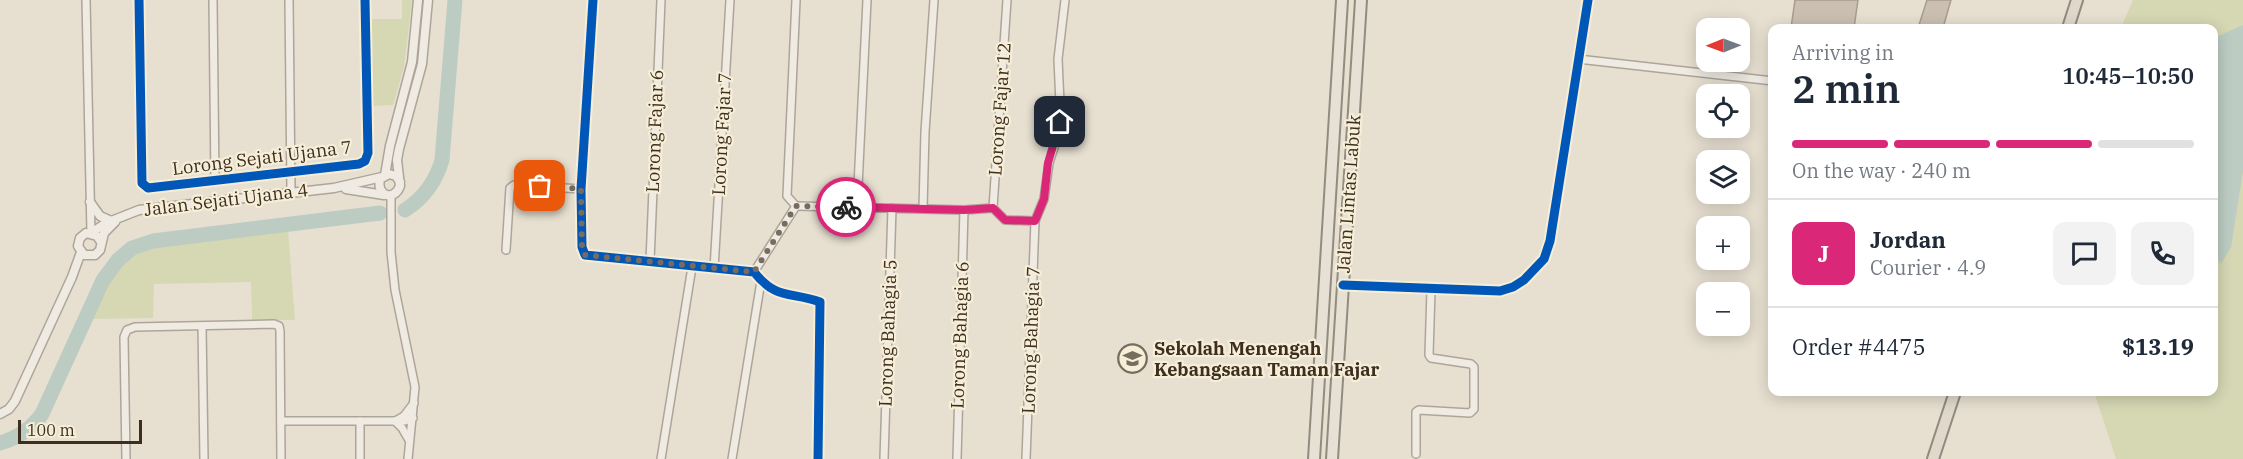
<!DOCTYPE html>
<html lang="en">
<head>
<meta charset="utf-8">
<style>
  :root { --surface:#fff; --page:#f2f2f3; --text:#1f2937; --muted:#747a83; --line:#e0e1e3; --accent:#db2777 }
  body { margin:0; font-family:"IBM Plex Serif",serif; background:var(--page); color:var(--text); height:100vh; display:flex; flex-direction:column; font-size:22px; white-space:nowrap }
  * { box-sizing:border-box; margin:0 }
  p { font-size:20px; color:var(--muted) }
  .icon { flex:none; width:33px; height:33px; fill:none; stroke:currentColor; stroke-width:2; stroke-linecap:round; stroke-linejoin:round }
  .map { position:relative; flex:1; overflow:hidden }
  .sheet { position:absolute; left:1768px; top:24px; width:450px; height:372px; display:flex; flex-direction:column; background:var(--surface); border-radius:12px; box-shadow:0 3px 15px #0003 }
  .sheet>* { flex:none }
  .needle { width:39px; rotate:269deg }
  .controls { position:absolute; left:1696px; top:18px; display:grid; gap:12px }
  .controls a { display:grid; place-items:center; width:54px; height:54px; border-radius:12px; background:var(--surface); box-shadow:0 3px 15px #0003; font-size:30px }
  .scale { position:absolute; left:18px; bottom:15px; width:124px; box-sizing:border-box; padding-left:6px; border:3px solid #3d2e20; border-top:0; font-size:16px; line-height:21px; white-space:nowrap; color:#3d2e20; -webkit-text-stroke:4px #f7eed8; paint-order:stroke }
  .pin { position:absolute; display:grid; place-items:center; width:51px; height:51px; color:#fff; margin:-26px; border-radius:12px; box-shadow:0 3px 9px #0006 }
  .courier { position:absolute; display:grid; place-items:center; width:60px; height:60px; margin:-30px; border:4px solid #db2777; border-radius:50%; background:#fff; color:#222; box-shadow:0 2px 8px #0007 }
  .headline em { font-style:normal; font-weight:600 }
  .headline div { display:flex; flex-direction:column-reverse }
  .headline { display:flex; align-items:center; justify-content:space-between; height:102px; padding:0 24px }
  h1 { font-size:39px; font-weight:600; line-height:45px }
  .bar { display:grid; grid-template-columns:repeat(4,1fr); gap:9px 6px; align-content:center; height:72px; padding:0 24px }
  .bar i { height:8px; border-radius:4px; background:var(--line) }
  .bar .active { background:var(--accent) }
  .bar p { grid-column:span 4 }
  .line { display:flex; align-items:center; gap:15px; padding:0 24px; border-top:2px solid var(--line) }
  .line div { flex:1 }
  .round { display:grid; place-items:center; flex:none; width:63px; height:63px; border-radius:12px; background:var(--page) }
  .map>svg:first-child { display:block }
  .green { fill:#d6d7b3 }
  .water { fill:#bcccc2 }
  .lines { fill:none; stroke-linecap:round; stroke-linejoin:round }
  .river { stroke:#bcccc2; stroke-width:15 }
  .building { fill:#cbbfb2; stroke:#a89c90; stroke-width:1.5 }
  .minor-casing { stroke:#ada599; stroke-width:10 }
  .tertiary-casing { stroke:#ada599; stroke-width:11 }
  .primary-casing { stroke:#928b80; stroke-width:14 }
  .trunk-casing { stroke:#928b80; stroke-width:14 }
  .minor { stroke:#efebe3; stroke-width:7 }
  .tertiary { stroke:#efebe3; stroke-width:8 }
  .primary { stroke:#e6e1d4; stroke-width:10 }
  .trunk { stroke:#e0d9cb; stroke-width:10 }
  .cycleway-casing { stroke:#f7eed8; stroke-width:13 }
  .cycleway { stroke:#0057b8; stroke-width:9 }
  .done { stroke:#786c5e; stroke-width:6; stroke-dasharray:0 10.8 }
  .route { stroke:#db2777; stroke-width:8 }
  .labels { text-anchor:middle; stroke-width:4.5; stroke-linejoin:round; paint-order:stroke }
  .street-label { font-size:18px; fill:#3d2e20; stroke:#f7eed8 }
  .poi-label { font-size:18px; font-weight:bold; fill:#3d2e20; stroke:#f7eed8; text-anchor:start }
</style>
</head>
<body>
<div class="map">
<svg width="2243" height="459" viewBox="0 0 2243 459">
  <rect width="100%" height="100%" fill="#e7e0d1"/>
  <!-- green -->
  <g class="green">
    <polygon points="402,0 412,0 404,67 393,105 372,106 371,19 402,19"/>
    <polygon points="2133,0 2243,0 2243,459 2116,459 2094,392 2214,392 2214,28 2121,28"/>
    <path d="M288 230 295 320H252L251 282 154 284 153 318 90 319C108 284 117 258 156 244Z"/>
  </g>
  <!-- water -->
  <polygon class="water" points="2243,25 2243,171 2231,247 2221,264 2214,252 2214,38"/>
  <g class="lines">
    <!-- river -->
    <g class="river">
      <path d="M405 210C424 198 436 181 442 160L455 0"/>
      <path d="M0 443C18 438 31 429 42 414L103 280 118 260 132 248 153 241 380 213"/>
    </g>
  </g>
  <!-- building -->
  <g class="building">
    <polygon points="1795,0 1858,0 1854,28 1791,28"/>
    <polygon points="1927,0 1951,0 1943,28 1918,28"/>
  </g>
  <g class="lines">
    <defs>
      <g id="minor">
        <polyline points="86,0 91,233"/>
        <polyline points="139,0 142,183 148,188 359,164 365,161 368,153 365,0"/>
        <polyline points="213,0 215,181"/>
        <polyline points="289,0 291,191"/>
        <path d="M593 0 581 189 582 247 585 255 754 272C777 301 791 291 820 302L818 459"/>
        <polyline points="1007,0 993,208 1005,220 1035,221"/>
        <polyline points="1578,59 1773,81"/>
        <polyline points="391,196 391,252 395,290 415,387 408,459"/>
        <polyline points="796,206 787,196 796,0"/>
        <polyline points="796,206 964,210 993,208"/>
        <polyline points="857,207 867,0"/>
        <polyline points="923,208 925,132 934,0"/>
        <polyline points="506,250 510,188 514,185 581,189"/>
        <polyline points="650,261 661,0"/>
        <polyline points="714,269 730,0"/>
        <polyline points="754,272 796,206"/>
        <polyline points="1343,285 1500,291 1513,287 1524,280 1544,259 1550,241 1588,0"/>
        <polyline points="202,326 204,459"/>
        <polyline points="397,420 404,416 414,403"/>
        <polyline points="281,421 405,421 413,418"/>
        <polyline points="360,421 360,459"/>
        <polyline points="395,421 402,428 409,440"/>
        <polyline points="1416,454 1416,412 1419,410 1470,413 1474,409 1474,367 1471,364 1431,358 1429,355 1431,290"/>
        <polyline points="126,459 124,337 127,330 135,327 274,324 279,326 280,331 281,459"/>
        <polyline points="661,459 692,267"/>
        <polyline points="732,459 761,281"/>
        <polyline points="884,459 892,208"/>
        <polyline points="957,459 964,210"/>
        <polyline points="1026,459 1035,221 1044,199 1049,163 1061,126 1058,59 1065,0"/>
      </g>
      <g id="tertiary">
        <polyline points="385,175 390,146 412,62 418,0"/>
        <path d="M400 182 396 176 389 174 380 179C376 196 394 202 400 186L397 160 399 149 422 64 428 0"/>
        <polyline points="346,189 384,195"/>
        <polyline points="90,202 100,216 111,221"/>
        <polyline points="91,233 106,223 139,210 334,188 382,177"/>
        <polyline points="101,242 97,236 86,233 80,238 78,246 84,255 95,255 100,250 104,233 115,222"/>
        <polyline points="0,414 9,409 15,401 72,277 81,252"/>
      </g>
      <g id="primary">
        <polyline points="1314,459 1342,0"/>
        <polyline points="1332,459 1361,0"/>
      </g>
      <g id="trunk">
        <polyline points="2068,28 2077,0"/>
        <polyline points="1933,459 1955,392"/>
      </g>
    </defs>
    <!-- minor casing -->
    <use href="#minor" class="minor-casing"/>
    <!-- tertiary casing -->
    <use href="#tertiary" class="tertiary-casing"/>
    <!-- primary casing -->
    <use href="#primary" class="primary-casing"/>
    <!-- trunk casing -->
    <use href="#trunk" class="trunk-casing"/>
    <!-- minor -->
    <use href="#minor" class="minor"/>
    <!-- tertiary -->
    <use href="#tertiary" class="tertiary"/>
    <!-- primary -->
    <use href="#primary" class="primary"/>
    <!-- trunk -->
    <use href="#trunk" class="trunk"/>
    <defs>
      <g id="cycleway">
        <polyline points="139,0 142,183 148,188 359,164 365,161 368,153 365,0"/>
        <path d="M593 0 581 189 582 247 585 255 754 272C777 301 791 291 820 302L818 459"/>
        <polyline points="1343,285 1500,291 1513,287 1524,280 1544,259 1550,241 1588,0"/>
      </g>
    </defs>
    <!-- cycleway casing -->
    <use href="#cycleway" class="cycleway-casing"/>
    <!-- cycleway -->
    <use href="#cycleway" class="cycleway"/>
  </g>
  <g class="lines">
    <!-- done -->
    <polyline class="done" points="540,186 581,189 582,248 585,255 754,272 796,206 846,207"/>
    <!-- route -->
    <polyline class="route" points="846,207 964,210 993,208 1005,220 1035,221 1044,199 1048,163 1060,122"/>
  </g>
  <!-- icons -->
  <defs>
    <symbol id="school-ring" viewBox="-11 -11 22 22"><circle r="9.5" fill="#f7eed8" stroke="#786c5e" stroke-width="1.5"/><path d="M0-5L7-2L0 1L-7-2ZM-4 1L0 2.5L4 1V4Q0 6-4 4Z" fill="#786c5e"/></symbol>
  </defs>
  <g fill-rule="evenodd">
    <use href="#school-ring" x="1116" y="342" width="33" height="33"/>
  </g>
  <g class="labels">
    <!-- street labels -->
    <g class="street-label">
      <text transform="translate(1000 109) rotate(-86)" y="6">Lorong Fajar 12</text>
      <text transform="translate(655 131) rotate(-88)" y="6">Lorong Fajar 6</text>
      <text transform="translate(722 134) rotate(-87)" y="6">Lorong Fajar 7</text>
      <text transform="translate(262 158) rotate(-7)" y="6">Lorong Sejati Ujana 7</text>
      <text transform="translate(1349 194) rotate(-86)" y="6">Jalan Lintas Labuk</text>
      <text transform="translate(226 200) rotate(-7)" y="6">Jalan Sejati Ujana 4</text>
      <text transform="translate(888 333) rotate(-88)" y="6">Lorong Bahagia 5</text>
      <text transform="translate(960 335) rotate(-88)" y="6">Lorong Bahagia 6</text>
      <text transform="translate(1031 340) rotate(-88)" y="6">Lorong Bahagia 7</text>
    </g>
    <!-- poi labels -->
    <g class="poi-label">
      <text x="1154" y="355">Sekolah Menengah<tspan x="1154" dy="21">Kebangsaan Taman Fajar</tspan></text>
    </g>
  </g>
</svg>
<div class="controls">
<a><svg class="needle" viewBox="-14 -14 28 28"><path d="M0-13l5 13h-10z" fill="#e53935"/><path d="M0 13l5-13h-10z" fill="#747a83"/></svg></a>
<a><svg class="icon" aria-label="locate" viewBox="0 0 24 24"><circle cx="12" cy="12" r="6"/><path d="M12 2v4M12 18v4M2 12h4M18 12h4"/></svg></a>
<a><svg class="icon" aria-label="layers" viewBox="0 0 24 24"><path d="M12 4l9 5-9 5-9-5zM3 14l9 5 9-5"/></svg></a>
<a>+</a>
<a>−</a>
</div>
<div class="scale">100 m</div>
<div class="pin" style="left:540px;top:186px;background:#ea580c"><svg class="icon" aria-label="bag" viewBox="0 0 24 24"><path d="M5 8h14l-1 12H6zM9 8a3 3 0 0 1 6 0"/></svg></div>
<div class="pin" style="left:1060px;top:122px;background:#1f2937"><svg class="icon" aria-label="home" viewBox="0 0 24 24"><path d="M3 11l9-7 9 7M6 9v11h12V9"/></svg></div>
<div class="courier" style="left:846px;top:207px"><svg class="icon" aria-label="bike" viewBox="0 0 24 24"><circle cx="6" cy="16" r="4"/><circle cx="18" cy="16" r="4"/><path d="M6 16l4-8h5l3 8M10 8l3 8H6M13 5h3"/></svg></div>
<section class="sheet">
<div class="headline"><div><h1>2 min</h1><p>Arriving in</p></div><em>10:45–10:50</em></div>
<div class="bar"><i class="active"></i><i class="active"></i><i class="active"></i><i></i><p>On the way · 240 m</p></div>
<div class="line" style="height:108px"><b class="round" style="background:var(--accent);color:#fff">J</b><div><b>Jordan</b><p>Courier · 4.9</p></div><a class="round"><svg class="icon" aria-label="chat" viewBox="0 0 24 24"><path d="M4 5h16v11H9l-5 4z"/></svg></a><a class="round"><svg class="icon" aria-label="phone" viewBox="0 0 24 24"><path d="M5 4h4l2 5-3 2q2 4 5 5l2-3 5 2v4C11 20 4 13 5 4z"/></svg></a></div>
<div class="line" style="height:78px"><div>Order #4475</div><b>$13.19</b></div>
</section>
</div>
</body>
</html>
